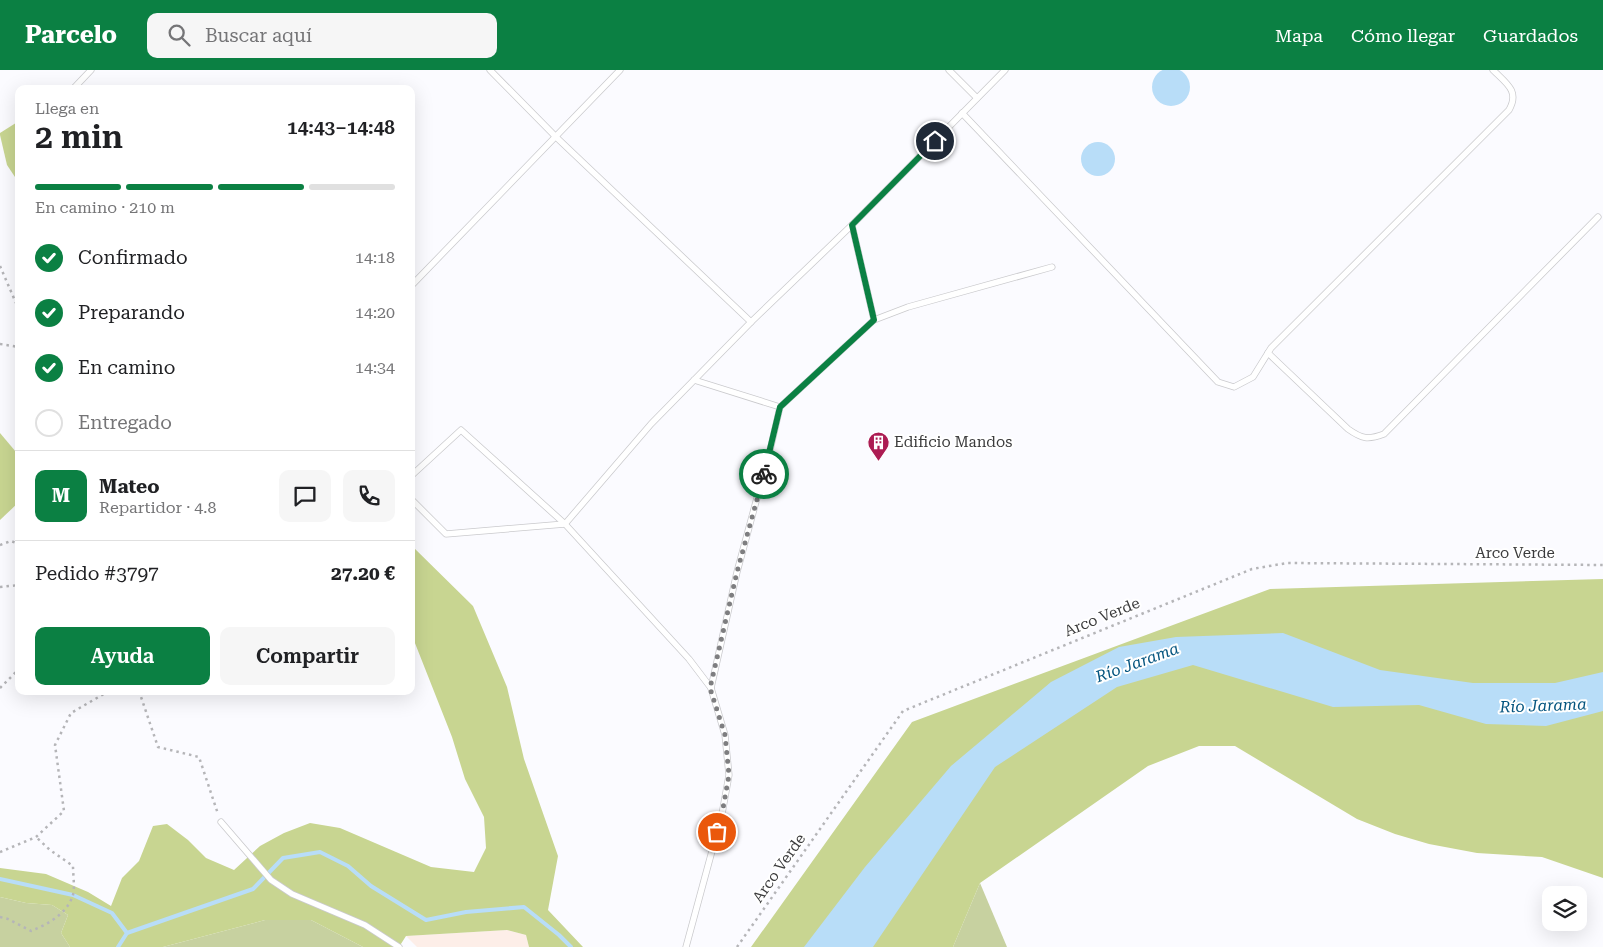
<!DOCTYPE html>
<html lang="es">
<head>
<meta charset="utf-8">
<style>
  :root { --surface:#fff; --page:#f6f6f6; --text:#202124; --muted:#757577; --line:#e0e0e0; --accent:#0b8043 }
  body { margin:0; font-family:"Roboto Serif",serif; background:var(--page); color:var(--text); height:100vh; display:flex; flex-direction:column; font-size:19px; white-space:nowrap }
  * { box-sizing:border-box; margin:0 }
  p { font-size:16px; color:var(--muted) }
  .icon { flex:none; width:28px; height:28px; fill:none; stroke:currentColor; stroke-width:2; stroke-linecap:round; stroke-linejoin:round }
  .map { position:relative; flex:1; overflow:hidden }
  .details { position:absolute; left:15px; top:15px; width:400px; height:610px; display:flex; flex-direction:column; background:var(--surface); border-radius:10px; box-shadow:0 5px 20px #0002 }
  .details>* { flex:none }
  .buttons { position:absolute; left:1542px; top:816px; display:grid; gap:10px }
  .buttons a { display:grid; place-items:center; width:45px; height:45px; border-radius:10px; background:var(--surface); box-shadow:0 5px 20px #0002; font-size:25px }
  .pin { position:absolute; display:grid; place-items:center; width:42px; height:42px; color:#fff; margin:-21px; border:2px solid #fff; border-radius:50%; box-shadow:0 1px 5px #0007 }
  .courier { position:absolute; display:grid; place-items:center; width:50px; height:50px; margin:-25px; border:4px solid #0b8043; border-radius:50%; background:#fff; color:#222; box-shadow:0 1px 6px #0007 }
  .headline em { font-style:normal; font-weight:600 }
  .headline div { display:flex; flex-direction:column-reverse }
  .headline { display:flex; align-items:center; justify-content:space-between; height:85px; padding:0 20px }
  h1 { font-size:32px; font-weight:600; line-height:38px }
  .bar { display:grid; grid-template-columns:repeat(4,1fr); gap:8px 5px; align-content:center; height:60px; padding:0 20px }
  .bar i { height:6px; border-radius:4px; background:var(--line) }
  .bar .on { background:var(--accent) }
  .bar p { grid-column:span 4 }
  .line { display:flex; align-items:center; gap:12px; padding:0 20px; border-top:1px solid var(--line) }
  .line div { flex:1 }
  .round { display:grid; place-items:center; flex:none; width:52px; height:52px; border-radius:10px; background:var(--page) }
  ol { padding:0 20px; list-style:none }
  li { display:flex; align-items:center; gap:15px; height:55px }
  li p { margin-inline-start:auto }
  li .icon { padding:5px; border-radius:50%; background:var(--accent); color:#fff; stroke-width:4 }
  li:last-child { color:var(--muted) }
  li i { width:28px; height:28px; border:2px solid var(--line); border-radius:50% }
  .action { display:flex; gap:10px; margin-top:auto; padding:10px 20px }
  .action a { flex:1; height:58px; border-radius:10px; background:var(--accent); color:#fff; font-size:20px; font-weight:600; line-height:58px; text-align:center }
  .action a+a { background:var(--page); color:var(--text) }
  header { display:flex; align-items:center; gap:30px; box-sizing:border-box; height:70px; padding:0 25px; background:var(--accent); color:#fff }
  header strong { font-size:24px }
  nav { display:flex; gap:28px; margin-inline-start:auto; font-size:18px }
  .search { width:350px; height:45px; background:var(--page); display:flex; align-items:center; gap:12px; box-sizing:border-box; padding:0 18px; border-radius:10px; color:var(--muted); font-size:19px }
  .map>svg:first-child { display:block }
  .industrial { fill:#fdeee8 }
  .green { fill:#c7d1a0 }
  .forest { fill:#c8d591 }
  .water { fill:#b8ddf8 }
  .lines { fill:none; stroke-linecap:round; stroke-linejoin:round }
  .stream { stroke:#b8ddf8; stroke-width:4 }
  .service-casing { stroke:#cacacd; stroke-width:7 }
  .path { stroke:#b5b5b8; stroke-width:2.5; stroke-dasharray:2.5 4; stroke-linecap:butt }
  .service { stroke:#fff; stroke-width:5.5 }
  .done { stroke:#7e7e80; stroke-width:5; stroke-dasharray:0 9 }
  .route { stroke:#0b8043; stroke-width:6 }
  .labels { text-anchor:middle; stroke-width:4; stroke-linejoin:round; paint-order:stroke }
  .poi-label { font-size:15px; fill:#3b3b3c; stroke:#fff; text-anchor:start }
  .street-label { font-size:15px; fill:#3b3b3c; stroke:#fff }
  .water-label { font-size:16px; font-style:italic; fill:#05557f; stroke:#fff }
</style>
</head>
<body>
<header>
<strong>Parcelo</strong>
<div class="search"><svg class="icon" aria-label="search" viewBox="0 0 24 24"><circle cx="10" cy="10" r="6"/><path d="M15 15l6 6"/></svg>Buscar aquí</div>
<nav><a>Mapa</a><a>Cómo llegar</a><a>Guardados</a></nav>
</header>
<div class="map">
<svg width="1603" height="877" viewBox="0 0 1603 877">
  <rect width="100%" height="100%" fill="#fbfbff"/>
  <!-- industrial -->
  <polygon class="industrial" points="507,860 526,865 529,877 417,877 406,866"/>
  <!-- green -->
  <g class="green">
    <polygon points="980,813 1007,877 953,877"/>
    <polygon points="0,827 26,833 52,835 68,845 61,863 70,877 0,877"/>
    <polygon points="265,850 311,850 363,877 163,877"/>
  </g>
  <!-- forest -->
  <g class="forest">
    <polygon points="19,51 19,113 7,95 0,65 0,63"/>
    <polygon points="0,363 16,382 19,402 19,432 0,450"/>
    <polygon points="411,475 473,536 507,617 524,689 558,786 548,840 583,877 529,877 526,865 507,860 406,866 399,877 363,877 311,850 265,850 163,877 70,877 61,863 68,845 52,835 26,833 0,827 0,798 46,804 88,822 111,836 122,808 139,791 153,756 167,754 188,770 206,788 234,800 260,776 284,763 310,753 340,758 431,797 474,802 486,778 484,747 465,709 452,667 411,563"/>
    <polygon points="1603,509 1603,808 1542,787 1477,783 1429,774 1395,764 1357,749 1235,676 1199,676 1148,696 980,813 953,877 751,877 912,652 1270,519"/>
  </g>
  <!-- water -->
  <g class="water">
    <circle cx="1171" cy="17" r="19"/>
    <circle cx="1098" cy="89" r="17"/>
    <polygon points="1283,563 1380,600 1473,613 1555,613 1603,602 1603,641 1546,656 1486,654 1419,635 1333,637 1193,595 1117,617 995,697 873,877 804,877 865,797 951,696 1051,612 1119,577 1176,567"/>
  </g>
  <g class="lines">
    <!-- stream -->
    <g class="stream">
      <polyline points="0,809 73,825 112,843 127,863"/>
      <polyline points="118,877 127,863 253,819 283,788 320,782 348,796 371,816 426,850 466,842 524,837 559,865 571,877"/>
    </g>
    <defs>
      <g id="service">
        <polyline points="490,0 556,67 751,252"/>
        <polyline points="949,0 977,28"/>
        <polyline points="73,19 91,0"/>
        <path d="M962 43 1218 312 1234 317 1253 307 1271 278 1509 40C1520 21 1506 13 1493 0"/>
        <polyline points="852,155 874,250"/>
        <polyline points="411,216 620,0"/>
        <path d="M1268 283 1348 359C1362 369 1368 370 1384 364L1598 147"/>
        <polyline points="694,310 780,337"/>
        <polyline points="411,406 461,360 565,454 689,589 711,618 725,665 729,705 722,744 686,877"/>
        <polyline points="411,429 446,464 565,454 651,354 751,252 852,155 1005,0"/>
        <polyline points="711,618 737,502 771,376 780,337 874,250 908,237 1052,197"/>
        <polyline points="221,752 271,810 292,824 365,855 399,877"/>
      </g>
    </defs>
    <!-- service casing -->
    <use href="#service" class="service-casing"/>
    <!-- path -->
    <g class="path">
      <polyline points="0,196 19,240"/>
      <polyline points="0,274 19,277"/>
      <polyline points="0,475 11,471 19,474"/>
      <polyline points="0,517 19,515"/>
      <polyline points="0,618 19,599"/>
      <polyline points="139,621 158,677 199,687 218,744"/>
      <polyline points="0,782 36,767 64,741 55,675 71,643 109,621 139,623"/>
      <path d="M0 847 8 849 31 861C48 854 67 844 73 825 75 817 73 805 73 796L50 780 36 767"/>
      <polyline points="737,877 903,641 1252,499 1287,493 1603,495"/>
    </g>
    <!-- service -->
    <use href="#service" class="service"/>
  </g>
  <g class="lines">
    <!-- done -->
    <polyline class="done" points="717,762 722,744 729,705 725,665 710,618 737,502 764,404"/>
    <!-- route -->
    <polyline class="route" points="764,404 780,337 874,250 852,155 935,71"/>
  </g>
  <!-- icons -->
  <defs>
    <symbol id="building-pin" viewBox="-11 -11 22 30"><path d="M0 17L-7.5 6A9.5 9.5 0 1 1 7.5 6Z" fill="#ac1c53" stroke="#fff"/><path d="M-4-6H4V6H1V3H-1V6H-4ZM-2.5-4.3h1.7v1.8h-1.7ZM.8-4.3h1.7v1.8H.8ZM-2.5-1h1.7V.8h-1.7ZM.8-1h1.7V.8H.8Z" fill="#fff"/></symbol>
  </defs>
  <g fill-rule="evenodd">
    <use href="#building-pin" x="866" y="360" width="25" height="34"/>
  </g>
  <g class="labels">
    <!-- poi labels -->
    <g class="poi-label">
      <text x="894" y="377">Edificio Mandos</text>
    </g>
    <!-- street labels -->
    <g class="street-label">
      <text x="1515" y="488">Arco Verde</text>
      <text transform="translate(1102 547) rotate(-22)" y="5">Arco Verde</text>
      <text transform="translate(779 798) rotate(-55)" y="5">Arco Verde</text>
    </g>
    <!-- water labels -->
    <g class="water-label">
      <text transform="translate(1137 592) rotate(-20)" y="6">Río Jarama</text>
      <text transform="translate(1543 635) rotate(-2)" y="6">Río Jarama</text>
    </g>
  </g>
</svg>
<div class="buttons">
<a><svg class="icon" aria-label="layers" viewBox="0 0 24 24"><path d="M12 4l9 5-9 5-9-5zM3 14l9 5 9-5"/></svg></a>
</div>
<div class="pin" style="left:717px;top:762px;background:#ea580c"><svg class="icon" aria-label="bag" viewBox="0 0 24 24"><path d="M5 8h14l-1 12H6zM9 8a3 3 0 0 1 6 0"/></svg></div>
<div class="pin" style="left:935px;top:71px;background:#1f2937"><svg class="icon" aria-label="home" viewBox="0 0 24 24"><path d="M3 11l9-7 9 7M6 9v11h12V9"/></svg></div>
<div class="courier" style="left:764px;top:404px"><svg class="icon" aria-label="bike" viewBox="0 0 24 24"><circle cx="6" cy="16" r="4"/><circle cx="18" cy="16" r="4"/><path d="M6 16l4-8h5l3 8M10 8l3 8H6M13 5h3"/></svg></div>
<section class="details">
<div class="headline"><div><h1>2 min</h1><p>Llega en</p></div><em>14:43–14:48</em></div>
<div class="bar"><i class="on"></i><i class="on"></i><i class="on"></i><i></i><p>En camino · 210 m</p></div>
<ol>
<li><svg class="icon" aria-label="check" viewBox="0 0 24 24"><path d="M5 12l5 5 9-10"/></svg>Confirmado<p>14:18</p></li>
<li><svg class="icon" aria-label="check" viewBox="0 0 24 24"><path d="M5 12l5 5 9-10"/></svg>Preparando<p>14:20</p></li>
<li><svg class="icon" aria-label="check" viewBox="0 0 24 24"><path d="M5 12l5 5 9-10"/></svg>En camino<p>14:34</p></li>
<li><i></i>Entregado</li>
</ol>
<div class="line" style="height:90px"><b class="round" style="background:var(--accent);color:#fff">M</b><div><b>Mateo</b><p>Repartidor · 4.8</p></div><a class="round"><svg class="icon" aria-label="chat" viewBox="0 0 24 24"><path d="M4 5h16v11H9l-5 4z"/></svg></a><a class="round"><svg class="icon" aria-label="phone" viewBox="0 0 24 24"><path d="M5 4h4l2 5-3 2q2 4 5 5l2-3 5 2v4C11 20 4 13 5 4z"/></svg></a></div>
<div class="line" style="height:65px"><div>Pedido #3797</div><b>27.20 €</b></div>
<div class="action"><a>Ayuda</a><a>Compartir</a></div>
</section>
</div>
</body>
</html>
